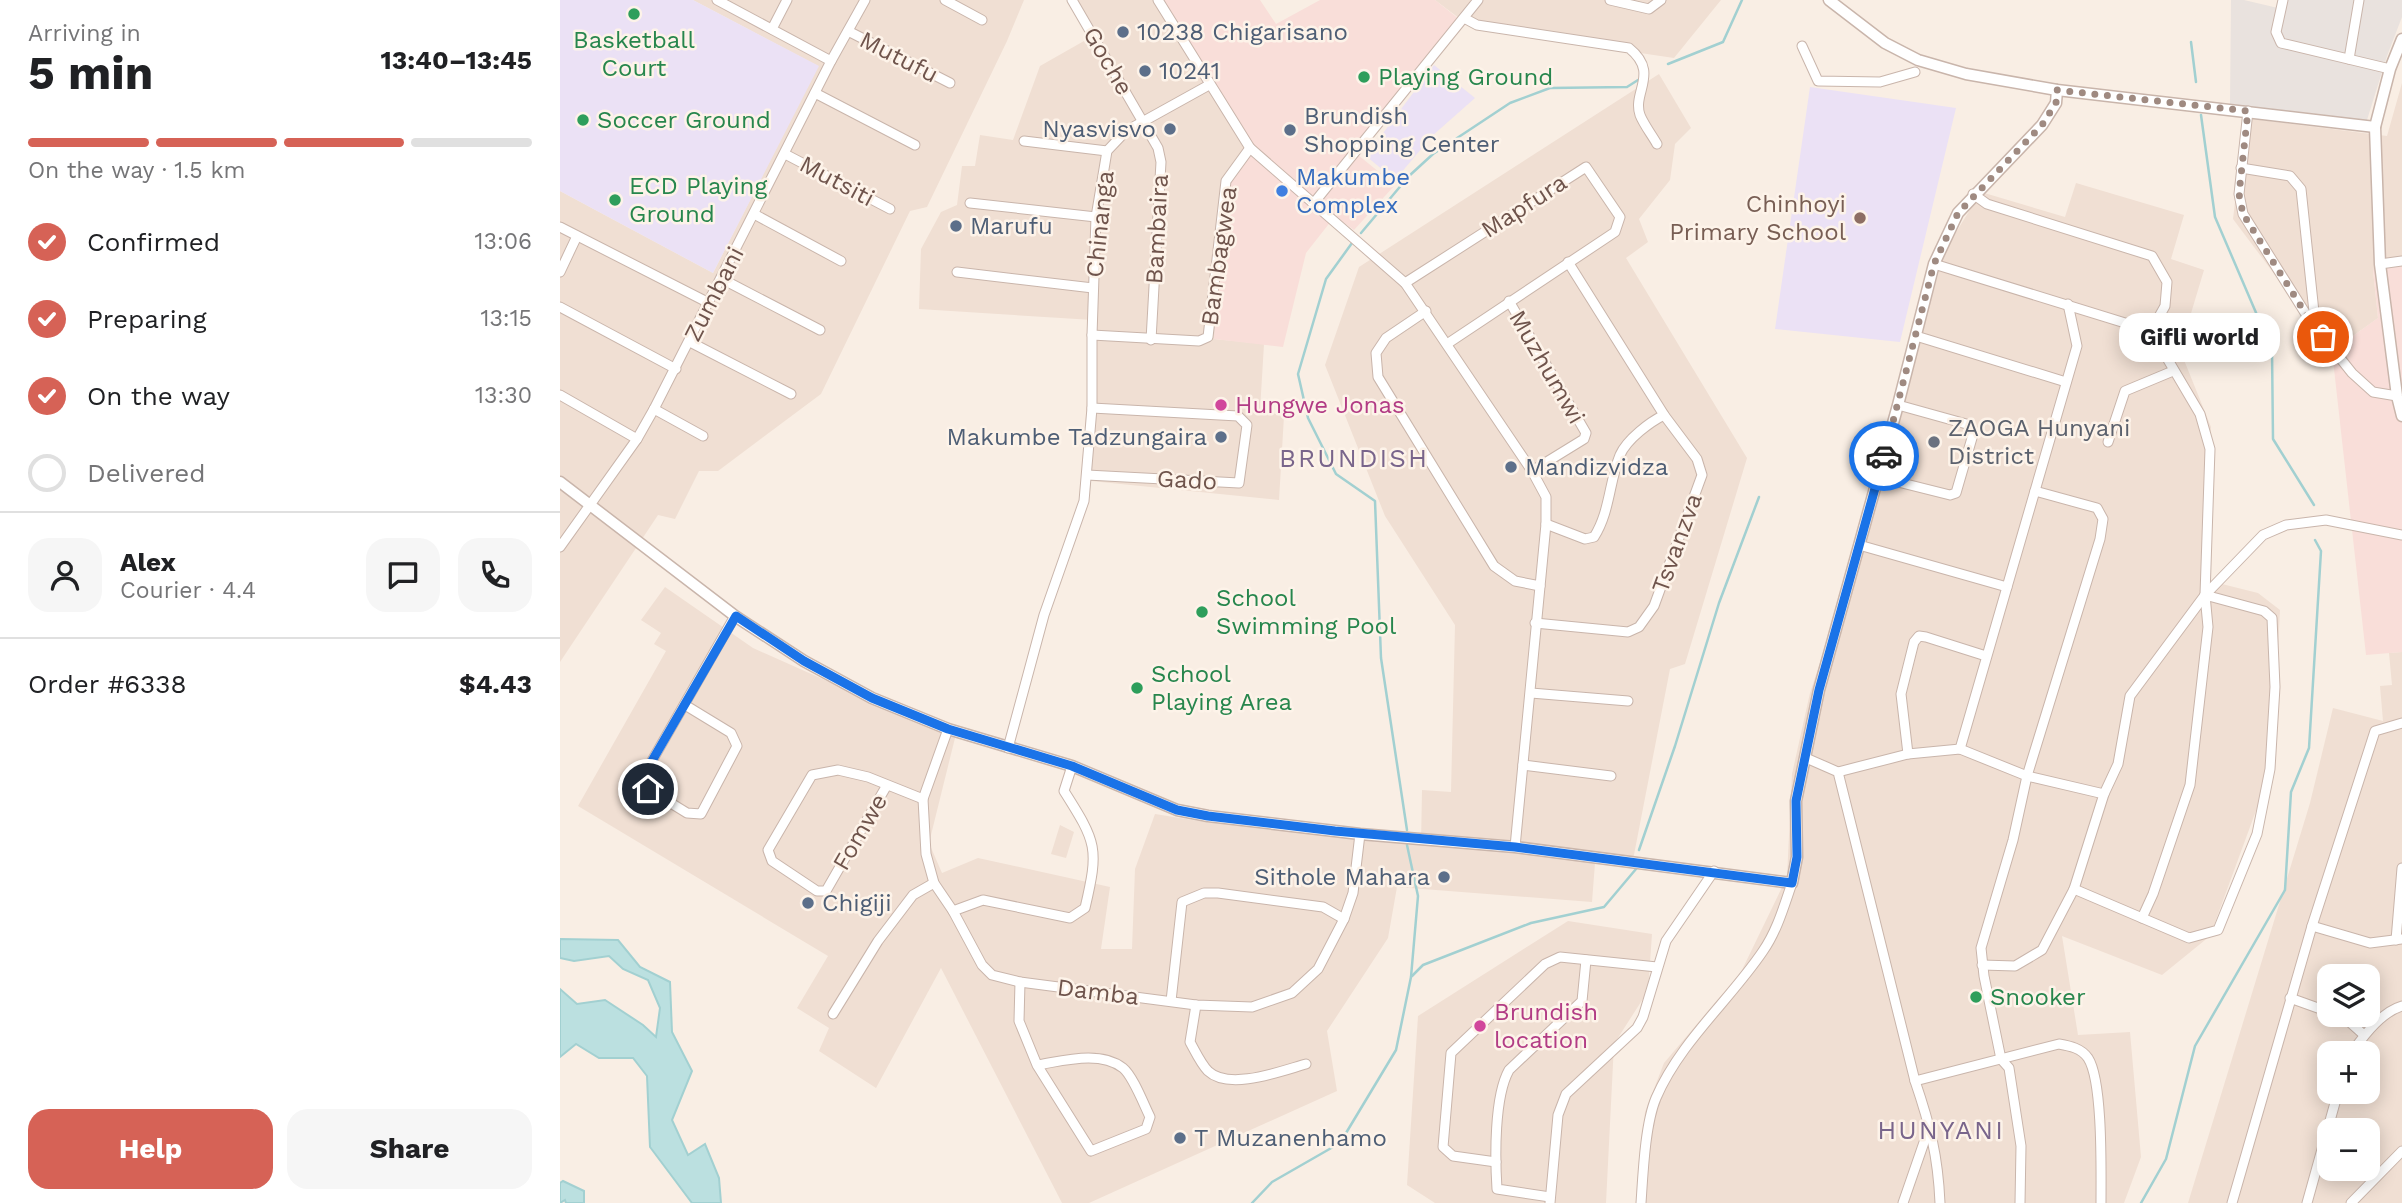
<!DOCTYPE html>
<html lang="en">
<head>
<meta charset="utf-8">
<style>
  :root { --surface:#fff; --page:#f6f6f6; --text:#202124; --muted:#757577; --line:#e0e0e0; --accent:#d66256 }
  body { margin:0; font-family:"Work Sans",sans-serif; background:var(--page); color:var(--text); height:100vh; display:flex; flex-direction:column; font-size:26px; white-space:nowrap }
  * { box-sizing:border-box; margin:0 }
  p { font-size:23px; color:var(--muted) }
  .icon { flex:none; width:38px; height:38px; fill:none; stroke:currentColor; stroke-width:2; stroke-linecap:round; stroke-linejoin:round }
  .map { position:relative; flex:1; overflow:hidden }
  .panel { display:flex; flex-direction:column; background:var(--surface); width:560px }
  .panel>* { flex:none }
  .fabs { position:absolute; left:1757px; top:964px; display:grid; gap:14px }
  .fabs a { display:grid; place-items:center; width:63px; height:63px; border-radius:14px; background:var(--surface); box-shadow:0 4px 18px #0003; font-size:35px }
  .pin { position:absolute; display:grid; place-items:center; width:60px; height:60px; color:#fff; margin:-30px; border:4px solid #fff; border-radius:50%; box-shadow:0 2px 7px #0007 }
  .courier { position:absolute; display:grid; place-items:center; width:70px; height:70px; margin:-35px; border:5px solid #1a73e8; border-radius:50%; background:#fff; color:#222; box-shadow:0 2px 9px #0007 }
  .bubble { position:absolute; height:49px; border-radius:21px; background:var(--surface); box-shadow:0 4px 18px #0003; font-size:23px; font-weight:700; line-height:49px; text-align:center }
  .head em { font-style:normal; font-weight:700 }
  .head div { display:flex; flex-direction:column-reverse }
  .head { display:flex; align-items:center; justify-content:space-between; height:119px; padding:0 28px }
  h1 { font-size:46px; font-weight:700; line-height:52px }
  .bar { display:grid; grid-template-columns:repeat(4,1fr); gap:10px 7px; align-content:center; height:84px; padding:0 28px }
  .bar i { height:9px; border-radius:5px; background:var(--line) }
  .bar .active { background:var(--accent) }
  .bar p { grid-column:span 4 }
  .line { display:flex; align-items:center; gap:18px; padding:0 28px; border-top:2px solid var(--line) }
  .line div { flex:1 }
  .round { display:grid; place-items:center; flex:none; width:74px; height:74px; border-radius:21px; background:var(--page) }
  ol { padding:0 28px; list-style:none }
  li { display:flex; align-items:center; gap:21px; height:77px }
  li p { margin-inline-start:auto }
  li .icon { padding:7px; border-radius:50%; background:var(--accent); color:#fff; stroke-width:4 }
  li:last-child { color:var(--muted) }
  li i { width:38px; height:38px; border:4px solid var(--line); border-radius:50% }
  .button { display:flex; gap:14px; margin-top:auto; padding:14px 28px }
  .button a { flex:1; height:80px; border-radius:21px; background:var(--accent); color:#fff; font-size:28px; font-weight:700; line-height:80px; text-align:center }
  .button a+a { background:var(--page); color:var(--text) }
  main { display:flex; flex:1; min-height:0 }
  .map>svg:first-child { display:block }
  .residential { fill:#f0dfd3; fill-rule:evenodd }
  .commercial { fill:#f9ded9 }
  .industrial { fill:#e9e2de }
  .education { fill:#ebe1f5 }
  .water { fill:#bbe0e0; stroke:#a2d0d1; stroke-width:2 }
  .lines { fill:none; stroke-linecap:round; stroke-linejoin:round }
  .stream { stroke:#a2d0d1; stroke-width:2.5 }
  .minor-casing { stroke:#c9b5ab; stroke-width:11 }
  .tertiary-casing { stroke:#c9b5ab; stroke-width:13 }
  .minor { stroke:#fff; stroke-width:9 }
  .tertiary { stroke:#fff; stroke-width:10 }
  .done { stroke:#9f8a81; stroke-width:7; stroke-dasharray:0 12.6 }
  .route { stroke:#1a73e8; stroke-width:9 }
  .leisure-dot { fill:#2e9e5b; stroke:#fdf3e9; stroke-width:2.5 }
  .service-dot { fill:#5c6f8a; stroke:#fdf3e9; stroke-width:2.5 }
  .shop-dot { fill:#3f7fe0; stroke:#fdf3e9; stroke-width:2.5 }
  .education-dot { fill:#8d6e63; stroke:#fdf3e9; stroke-width:2.5 }
  .hotel-dot { fill:#d1479c; stroke:#fdf3e9; stroke-width:2.5 }
  .worship-dot { fill:#6b7280; stroke:#fdf3e9; stroke-width:2.5 }
  .labels { text-anchor:middle; stroke-width:5; stroke-linejoin:round; paint-order:stroke }
  .service-label { font-size:24px; fill:#4e5e75; stroke:#fdf3e9; text-anchor:start }
  .leisure-label { font-size:24px; fill:#27864d; stroke:#fdf3e9; text-anchor:start }
  .street-label { font-size:24px; fill:#6f544c; stroke:#fdf3e9 }
  .shop-label { font-size:24px; fill:#366cbe; stroke:#fdf3e9; text-anchor:start }
  .education-label { font-size:24px; fill:#785e54; stroke:#fdf3e9; text-anchor:end }
  .hotel-label { font-size:24px; fill:#b23c85; stroke:#fdf3e9; text-anchor:start }
  .worship-label { font-size:24px; fill:#5b616d; stroke:#fdf3e9; text-anchor:start }
  .neighbourhood-label { font-size:26px; letter-spacing:2px; fill:#79658b; stroke:#fdf3e9 }
</style>
</head>
<body>
<main>
<section class="panel">
<div class="head"><div><h1>5 min</h1><p>Arriving in</p></div><em>13:40–13:45</em></div>
<div class="bar"><i class="active"></i><i class="active"></i><i class="active"></i><i></i><p>On the way · 1.5 km</p></div>
<ol>
<li><svg class="icon" aria-label="check" viewBox="0 0 24 24"><path d="M5 12l5 5 9-10"/></svg>Confirmed<p>13:06</p></li>
<li><svg class="icon" aria-label="check" viewBox="0 0 24 24"><path d="M5 12l5 5 9-10"/></svg>Preparing<p>13:15</p></li>
<li><svg class="icon" aria-label="check" viewBox="0 0 24 24"><path d="M5 12l5 5 9-10"/></svg>On the way<p>13:30</p></li>
<li><i></i>Delivered</li>
</ol>
<div class="line" style="height:126px"><a class="round"><svg class="icon" aria-label="person" viewBox="0 0 24 24"><circle cx="12" cy="8" r="4"/><path d="M4 21q1-7 8-7t8 7"/></svg></a><div><b>Alex</b><p>Courier · 4.4</p></div><a class="round"><svg class="icon" aria-label="chat" viewBox="0 0 24 24"><path d="M4 5h16v11H9l-5 4z"/></svg></a><a class="round"><svg class="icon" aria-label="phone" viewBox="0 0 24 24"><path d="M5 4h4l2 5-3 2q2 4 5 5l2-3 5 2v4C11 20 4 13 5 4z"/></svg></a></div>
<div class="line" style="height:91px"><div>Order #6338</div><b>$4.43</b></div>
<div class="button"><a>Help</a><a>Share</a></div>
</section>
<div class="map">
<svg width="1842" height="1203" viewBox="0 0 1842 1203">
  <rect width="100%" height="100%" fill="#f9eee4"/>
  <!-- residential -->
  <g class="residential">
    <polygon points="133,0 464,0 447,41 367,207 350,211 261,394 158,471 139,471 115,519 98,515 0,662 0,191 153,273 258,66"/>
    <polygon points="514,0 595,0 688,155 654,339 704,344 700,410 724,416 719,500 521,480 533,320 359,309 361,249 381,212 397,205 402,166 415,166 420,135 453,140 480,66 531,37"/>
    <polygon points="875,0 1161,0 1114,58 912,28"/>
    <polygon points="1099,74 1131,128 1115,144 1110,180 1079,219 1088,242 1066,258 1187,458 1125,664 1110,669 1072,865 1035,863 1032,902 837,887 828,938 767,1031 777,1091 529,1203 502,1203 381,968 316,1088 259,1051 269,1028 237,1008 268,956 18,806 106,651 94,644 101,633 81,620 105,587 193,648 395,738 369,843 382,873 418,858 550,887 541,949 572,949 575,869 595,814 645,822 861,845 862,790 891,792 895,625 825,516 765,365 799,267"/>
    <polygon points="1842,83 1842,266 1813,270 1818,318 1772,351 1673,219 1685,118 1827,136"/>
    <polygon points="1516,183 1624,215 1611,259 1644,270 1620,350 1651,427 1643,556 1650,581 1698,593 1720,610 1712,767 1650,936 1602,975 1502,936 1518,1035 1570,1032 1581,1157 1564,1203 1079,1203 1085,1112 1104,1063 1181,972 1227,877 1232,774 1250,693 1324,467 1385,250 1421,192 1505,217"/>
    <path d="M1842 652V1203H1628L1750 803 1773 708 1823 721 1820 686 1832 685 1829 653ZM1769 976H1808V1015H1769ZM1769 1054H1808V1092H1769ZM1769 1130H1808V1169H1769Z"/>
    <polygon points="500,825 514,832 506,858 491,854"/>
    <polygon points="1008,921 1092,934 1088,991 1054,1044 1046,1203 875,1203 847,1185 858,1016"/>
  </g>
  <!-- commercial -->
  <g class="commercial">
    <polygon points="595,0 700,0 716,24 760,0 875,0 904,23 798,155 835,185 794,230 775,216 746,253 723,347 654,339 667,188 688,155"/>
    <polygon points="1842,266 1842,652 1806,655 1772,351 1818,318 1813,270"/>
  </g>
  <!-- industrial -->
  <polygon class="industrial" points="1671,0 1684,0 1718,8 1720,0 1842,0 1842,17 1827,56 1807,120 1670,104"/>
  <!-- education -->
  <g class="education">
    <polygon points="0,0 133,0 259,66 153,273 0,191"/>
    <polygon points="874,65 915,98 872,136 835,180 806,156"/>
    <polygon points="1250,87 1396,108 1340,342 1215,329"/>
  </g>
  <!-- water -->
  <g class="water">
    <polygon points="0,939 58,940 80,967 110,982 112,1032 132,1071 112,1120 128,1155 145,1144 159,1178 161,1203 132,1203 90,1147 87,1076 73,1058 39,1058 16,1044 0,1057 0,989 17,1004 45,1000 83,1025 96,1037 100,1008 88,980 63,969 49,956 14,961 0,958"/>
    <polygon points="3,1181 24,1191 24,1203 6,1203 5,1200 0,1203 0,1183"/>
  </g>
  <g class="lines">
    <!-- stream -->
    <g class="stream">
      <polyline points="1631,42 1636,82"/>
      <polyline points="1108,64 1163,42 1182,0"/>
      <polyline points="1641,115 1655,217 1712,350 1713,439 1754,505"/>
      <polyline points="801,233 849,176 873,154 950,103 990,88 1067,87 1078,80"/>
      <polyline points="792,243 766,279 738,374 748,418 776,474 815,501 821,658 847,830"/>
      <polyline points="1079,850 1115,746 1159,603 1199,497"/>
      <polyline points="852,976 863,965 971,923 1044,907 1076,869"/>
      <polyline points="692,1203 712,1182 780,1143 836,1050 851,977 858,896 847,845"/>
      <polyline points="1581,1203 1606,1159 1635,1046 1725,890 1731,792 1749,748 1761,551 1755,540"/>
    </g>
    <defs>
      <g id="minor">
        <polyline points="157,0 271,61"/>
        <polyline points="385,0 422,20"/>
        <polyline points="512,0 598,148 601,162 591,340"/>
        <polyline points="598,0 690,148 845,283 972,471 986,497 986,524 955,847"/>
        <polyline points="1050,0 1089,9 1101,0"/>
        <polyline points="1723,0 1716,32 1721,43 1830,69"/>
        <path d="M904 18 917 25 1069 48C1100 73 1072 92 1080 115 1084 125 1092 135 1097 144"/>
        <polyline points="212,29 227,0"/>
        <polyline points="288,31 390,83"/>
        <polyline points="1242,46 1258,81 1320,82 1355,72"/>
        <polyline points="1789,59 1799,0"/>
        <polyline points="255,93 355,145"/>
        <polyline points="1688,111 1679,194 1683,214 1749,319 1792,373 1813,392 1837,396"/>
        <polyline points="464,141 547,151"/>
        <polyline points="225,154 330,209"/>
        <polyline points="1681,168 1730,176 1741,189 1754,312 1749,319"/>
        <polyline points="1413,194 1427,204 1592,256 1607,282 1605,306 1591,331"/>
        <polyline points="410,203 536,217"/>
        <polyline points="753,204 918,0"/>
        <polyline points="194,214 281,261"/>
        <polyline points="0,227 149,303"/>
        <polyline points="1374,264 1591,331 1640,414 1650,449 1645,595 1648,627 1630,785 1593,894 1582,918"/>
        <polyline points="1820,264 1842,261"/>
        <polyline points="0,272 17,236"/>
        <polyline points="397,272 533,288"/>
        <polyline points="162,279 260,330"/>
        <polyline points="845,283 1026,167 1060,217 1055,232 887,344"/>
        <polyline points="949,301 1026,433 1024,439 972,471"/>
        <polyline points="0,307 116,369"/>
        <polyline points="866,311 826,338 816,353 818,377 934,566 955,581 980,586"/>
        <polyline points="532,335 639,341 648,337 666,181 690,148"/>
        <polyline points="1356,336 1506,382"/>
        <polyline points="130,342 231,394"/>
        <polyline points="0,395 77,439"/>
        <polyline points="94,409 143,436"/>
        <polyline points="1548,442 1565,391 1613,371"/>
        <polyline points="527,475 679,483 687,425 678,416 532,408"/>
        <polyline points="1318,477 1390,495 1396,493 1414,431 1410,425 1338,405"/>
        <path d="M986 524 1025 539 1034 537C1050 512 1049 482 1060 455 1067 439 1090 422 1104 415"/>
        <polyline points="1299,545 1447,587"/>
        <polyline points="0,547 77,439 94,409 271,61 305,0"/>
        <polyline points="975,623 1068,632 1079,627 1094,606 1142,475 1137,459 1104,415 1008,262"/>
        <polyline points="971,693 1068,701"/>
        <polyline points="125,705 171,733 177,746 141,814 127,813 88,789 85,785 85,773 175,616"/>
        <polyline points="388,729 363,799 366,854 374,883 393,911 422,965 432,975 460,982 636,1005 692,1007 732,993 758,969 784,919 793,893 800,834"/>
        <polyline points="448,748 484,615 524,501 532,408 532,335 536,217 547,151 566,131 649,85"/>
        <polyline points="1400,749 1517,346 1508,304"/>
        <polyline points="1348,754 1341,694 1354,642 1359,636 1366,637 1426,656"/>
        <path d="M1246 758 1278 772 1355 1081 1499 1044C1510 1046 1521 1048 1528 1058 1543 1081 1541 1172 1541 1203"/>
        <polyline points="963,765 1051,776"/>
        <polyline points="1278,772 1348,754 1400,749 1467,776 1544,794"/>
        <polyline points="327,785 266,891 257,891 212,861 208,850 252,775 278,770 308,777 363,799"/>
        <polyline points="1514,889 1629,938 1658,930 1697,834 1710,769 1715,687 1712,618 1704,611 1645,595"/>
        <path d="M393 911 423 900 510 918 525 908C539 848 537 843 504 791L512 766"/>
        <polyline points="1752,926 1810,943 1842,939"/>
        <polyline points="1836,940 1842,868"/>
        <polyline points="1422,965 1455,966 1482,950 1514,889 1544,794 1558,764 1570,696 1645,595 1703,535 1726,525 1766,520 1842,535"/>
        <path d="M460 982 459 1021 477 1065 531 1151 586 1129 590 1117C584 1105 573 1076 563 1068 540 1050 503 1061 477 1065"/>
        <polyline points="1730,998 1769,1012"/>
        <polyline points="611,1001 622,902 644,893 658,893 763,907 784,919"/>
        <path d="M636 1005 630 1042C635 1051 641 1064 648 1071 669 1091 721 1071 746 1064"/>
        <polyline points="273,1014 318,941 353,895 374,883"/>
        <polyline points="1777,1015 1785,1018 1804,1035"/>
        <path d="M1791 1054C1803 1036 1821 1012 1842 1006"/>
        <path d="M1355 1081C1370 1125 1378 1156 1380 1203"/>
        <polyline points="936,1162 893,1156 883,1147 891,1053 985,964 1000,957 1097,967"/>
        <path d="M990 1197 937 1189C935 1158 934 1097 949 1070L1022 1001 1026 960"/>
        <polyline points="990,1203 998,1115 1006,1094 1077,1028 1083,1017 1106,941 1154,871"/>
        <path d="M1081 1203C1083 1174 1085 1124 1096 1098 1120 1042 1170 1000 1203 951 1217 931 1224 906 1232 883"/>
        <polyline points="1343,1203 1370,1125"/>
        <polyline points="1460,1203 1461,1146 1449,1068 1441,1059 1424,976 1421,948 1453,840 1467,776 1540,539 1543,519 1537,508 1475,491"/>
        <polyline points="1672,1203 1752,926 1815,731 1842,723"/>
        <polyline points="1747,1203 1778,1092"/>
        <polyline points="1791,1203 1842,1151"/>
      </g>
      <g id="tertiary">
        <polyline points="1269,0 1325,43 1358,60 1406,74 1497,90 1815,127"/>
        <polyline points="1842,39 1830,69 1815,127 1820,264 1837,396 1842,416"/>
        <polyline points="0,482 175,616 244,661 312,698 388,729 512,766 617,810 648,816 800,834 955,847 1232,883 1237,857 1236,801 1259,690 1338,405 1374,264 1398,213 1482,125 1496,103 1497,90"/>
      </g>
    </defs>
    <!-- minor casing -->
    <use href="#minor" class="minor-casing"/>
    <!-- tertiary casing -->
    <use href="#tertiary" class="tertiary-casing"/>
    <!-- minor -->
    <use href="#minor" class="minor"/>
    <!-- tertiary -->
    <use href="#tertiary" class="tertiary"/>
  </g>
  <g class="lines">
    <!-- done -->
    <polyline class="done" points="1324,456 1374,264 1398,213 1482,125 1496,103 1497,90 1688,111 1679,194 1683,214 1749,319 1763,337"/>
    <!-- route -->
    <polyline class="route" points="88,789 85,785 85,773 176,616 244,661 312,698 388,729 512,766 617,810 648,816 775,831 955,847 1232,883 1237,857 1236,801 1259,690 1324,456"/>
  </g>
  <!-- markers -->
  <g class="leisure-dot">
    <circle cx="74" cy="14" r="7"/>
    <circle cx="804" cy="77" r="7"/>
    <circle cx="23" cy="120" r="7"/>
    <circle cx="55" cy="200" r="7"/>
    <circle cx="642" cy="612" r="7"/>
    <circle cx="577" cy="688" r="7"/>
    <circle cx="1416" cy="997" r="7"/>
  </g>
  <g class="service-dot">
    <circle cx="563" cy="32" r="7"/>
    <circle cx="585" cy="71" r="7"/>
    <circle cx="610" cy="129" r="7"/>
    <circle cx="730" cy="130" r="7"/>
    <circle cx="396" cy="226" r="7"/>
    <circle cx="661" cy="437" r="7"/>
    <circle cx="951" cy="467" r="7"/>
    <circle cx="884" cy="877" r="7"/>
    <circle cx="248" cy="903" r="7"/>
    <circle cx="620" cy="1138" r="7"/>
  </g>
  <circle class="shop-dot" cx="722" cy="191" r="7"/>
  <circle class="education-dot" cx="1300" cy="218" r="7"/>
  <g class="hotel-dot">
    <circle cx="661" cy="405" r="7"/>
    <circle cx="920" cy="1026" r="7"/>
  </g>
  <circle class="worship-dot" cx="1374" cy="442" r="7"/>
  <g class="labels">
    <!-- service labels -->
    <g class="service-label">
      <text x="577" y="40">10238 Chigarisano</text>
      <text x="599" y="79">10241</text>
      <text x="744" y="124">Brundish<tspan x="744" dy="28">Shopping Center</tspan></text>
      <text x="596" y="137" text-anchor="end">Nyasvisvo</text>
      <text x="410" y="234">Marufu</text>
      <text x="647" y="445" text-anchor="end">Makumbe Tadzungaira</text>
      <text x="965" y="475">Mandizvidza</text>
      <text x="870" y="885" text-anchor="end">Sithole Mahara</text>
      <text x="262" y="911">Chigiji</text>
      <text x="634" y="1146">T Muzanenhamo</text>
    </g>
    <!-- leisure labels -->
    <g class="leisure-label">
      <text x="74" y="48" text-anchor="middle">Basketball<tspan x="74" dy="28">Court</tspan></text>
      <text x="818" y="85">Playing Ground</text>
      <text x="37" y="128">Soccer Ground</text>
      <text x="69" y="194">ECD Playing<tspan x="69" dy="28">Ground</tspan></text>
      <text x="656" y="606">School<tspan x="656" dy="28">Swimming Pool</tspan></text>
      <text x="591" y="682">School<tspan x="591" dy="28">Playing Area</tspan></text>
      <text x="1430" y="1005">Snooker</text>
    </g>
    <!-- street labels -->
    <g class="street-label">
      <text transform="translate(339 57) rotate(27)" y="8">Mutufu</text>
      <text transform="translate(548 61) rotate(60)" y="8">Goche</text>
      <text transform="translate(277 181) rotate(28)" y="8">Mutsiti</text>
      <text transform="translate(964 206) rotate(-33)" y="8">Mapfura</text>
      <text transform="translate(540 224) rotate(-84)" y="8">Chinanga</text>
      <text transform="translate(597 229) rotate(-87)" y="8">Bambaira</text>
      <text transform="translate(659 256) rotate(-82)" y="8">Bambagwea</text>
      <text transform="translate(154 294) rotate(-63)" y="8">Zumbani</text>
      <text transform="translate(987 367) rotate(60)" y="8">Muzhumwi</text>
      <text transform="translate(627 480) rotate(3)" y="8">Gado</text>
      <text transform="translate(1117 543) rotate(-70)" y="8">Tsvanzva</text>
      <text transform="translate(300 832) rotate(-60)" y="8">Fomwe</text>
      <text transform="translate(538 992) rotate(7)" y="8">Damba</text>
    </g>
    <!-- shop labels -->
    <g class="shop-label">
      <text x="736" y="185">Makumbe<tspan x="736" dy="28">Complex</tspan></text>
    </g>
    <!-- education labels -->
    <g class="education-label">
      <text x="1286" y="212">Chinhoyi<tspan x="1286" dy="28">Primary School</tspan></text>
    </g>
    <!-- hotel labels -->
    <g class="hotel-label">
      <text x="675" y="413">Hungwe Jonas</text>
      <text x="934" y="1020">Brundish<tspan x="934" dy="28">location</tspan></text>
    </g>
    <!-- worship labels -->
    <g class="worship-label">
      <text x="1388" y="436">ZAOGA Hunyani<tspan x="1388" dy="28">District</tspan></text>
    </g>
    <!-- neighbourhood labels -->
    <g class="neighbourhood-label">
      <text x="794" y="467">BRUNDISH</text>
      <text x="1381" y="1139">HUNYANI</text>
    </g>
  </g>
</svg>
<div class="fabs">
<a><svg class="icon" aria-label="layers" viewBox="0 0 24 24"><path d="M12 4l9 5-9 5-9-5zM3 14l9 5 9-5"/></svg></a>
<a>+</a>
<a>−</a>
</div>
<div class="pin" style="left:1763px;top:337px;background:#ea580c"><svg class="icon" aria-label="bag" viewBox="0 0 24 24"><path d="M5 8h14l-1 12H6zM9 8a3 3 0 0 1 6 0"/></svg></div>
<div class="pin" style="left:88px;top:789px;background:#1f2937"><svg class="icon" aria-label="home" viewBox="0 0 24 24"><path d="M3 11l9-7 9 7M6 9v11h12V9"/></svg></div>
<div class="courier" style="left:1324px;top:456px"><svg class="icon" aria-label="car" viewBox="0 0 24 24"><path d="M5 17H2v-5l4-1 3-4h7l3 4 3 1v5h-3M9 17h6M6 11h13"/><circle cx="7" cy="17" r="2"/><circle cx="17" cy="17" r="2"/></svg></div>
<div class="bubble" style="left:1559px;top:313px;width:161px">Gifli world</div>
</div>
</main>
</body>
</html>
